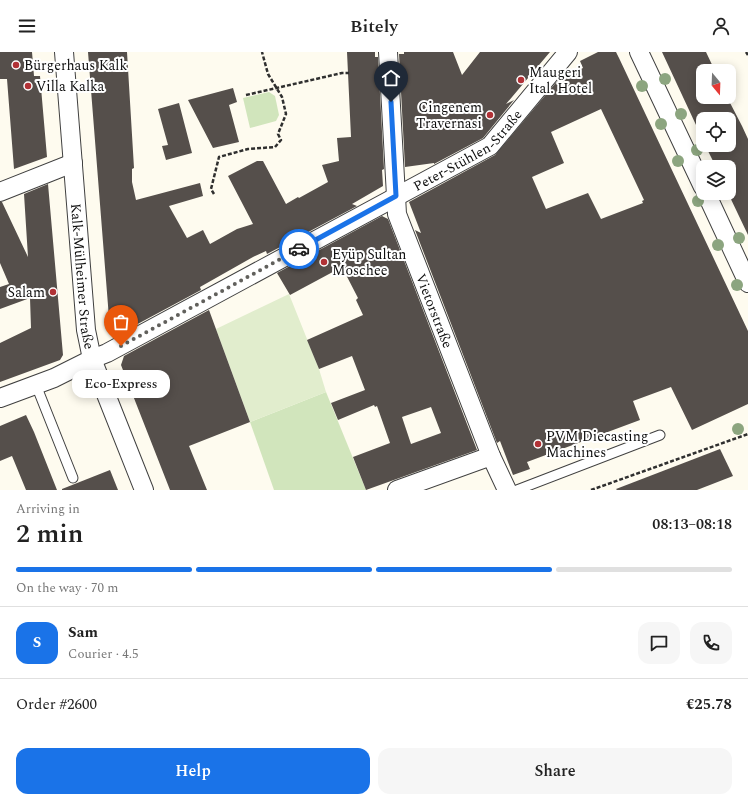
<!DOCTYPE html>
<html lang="en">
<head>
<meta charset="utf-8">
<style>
  :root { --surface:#fff; --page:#f6f6f6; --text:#222; --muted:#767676; --line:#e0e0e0; --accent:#1a73e8 }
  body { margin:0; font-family:Spectral,serif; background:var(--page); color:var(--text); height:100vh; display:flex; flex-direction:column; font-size:15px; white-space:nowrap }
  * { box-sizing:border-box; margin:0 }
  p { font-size:13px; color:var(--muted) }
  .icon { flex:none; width:22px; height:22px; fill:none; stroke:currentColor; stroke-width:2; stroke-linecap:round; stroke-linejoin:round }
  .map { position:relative; height:438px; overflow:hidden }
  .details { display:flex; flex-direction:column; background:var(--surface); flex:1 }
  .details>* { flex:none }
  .needle { width:26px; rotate:161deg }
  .tools { position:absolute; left:696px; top:12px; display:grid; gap:8px }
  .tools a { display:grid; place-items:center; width:40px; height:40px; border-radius:8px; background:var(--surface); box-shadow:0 2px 10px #0003; font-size:20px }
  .pin { position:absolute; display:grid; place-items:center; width:34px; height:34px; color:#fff; margin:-41px -17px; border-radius:50% 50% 50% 0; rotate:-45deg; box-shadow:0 0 4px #0007 }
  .pin .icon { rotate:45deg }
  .courier { position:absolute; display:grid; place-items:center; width:40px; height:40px; margin:-20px; border:3px solid #1a73e8; border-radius:50%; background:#fff; color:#222; box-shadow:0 1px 5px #0007 }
  .bubble { position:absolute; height:28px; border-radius:12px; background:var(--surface); box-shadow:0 2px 10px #0003; font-size:13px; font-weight:600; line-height:28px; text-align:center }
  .headline em { font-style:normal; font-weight:600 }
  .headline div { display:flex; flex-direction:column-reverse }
  .headline { display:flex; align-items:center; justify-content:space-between; height:68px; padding:0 16px }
  h1 { font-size:26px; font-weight:600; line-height:30px }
  .bar { display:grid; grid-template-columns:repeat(4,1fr); gap:6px 4px; align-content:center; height:48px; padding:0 16px }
  .bar i { height:5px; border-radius:3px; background:var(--line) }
  .bar .current { background:var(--accent) }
  .bar p { grid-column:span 4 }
  .line { display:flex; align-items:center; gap:10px; padding:0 16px; border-top:1px solid var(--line) }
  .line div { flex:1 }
  .round { display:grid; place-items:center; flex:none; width:42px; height:42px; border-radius:12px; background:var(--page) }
  .primary-button { display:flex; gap:8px; margin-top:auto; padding:8px 16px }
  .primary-button a { flex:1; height:46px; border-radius:12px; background:var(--accent); color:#fff; font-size:16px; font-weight:600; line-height:46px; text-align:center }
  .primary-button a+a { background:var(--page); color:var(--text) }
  header { display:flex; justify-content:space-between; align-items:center; height:52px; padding:0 16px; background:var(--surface); font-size:18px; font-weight:600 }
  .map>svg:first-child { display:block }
  .green { fill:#d1e5bc }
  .pitch { fill:#e1edcd }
  .building { fill:#554f4b; fill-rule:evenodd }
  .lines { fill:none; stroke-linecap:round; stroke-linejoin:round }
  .service-casing { stroke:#404040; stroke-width:11 }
  .minor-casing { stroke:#404040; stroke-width:20 }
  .path { stroke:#2f2f2f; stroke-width:2.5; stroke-dasharray:4 2; stroke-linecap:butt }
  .service { stroke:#fff; stroke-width:9 }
  .minor { stroke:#fff; stroke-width:18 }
  .tree { fill:#8ca57f }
  .done { stroke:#61605c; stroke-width:4; stroke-dasharray:0 7.2 }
  .route { stroke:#1a73e8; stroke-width:5 }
  .poi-dot { fill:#b13236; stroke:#fff; stroke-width:1.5 }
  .labels { text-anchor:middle; stroke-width:4; stroke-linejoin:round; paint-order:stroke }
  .poi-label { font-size:14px; fill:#0d0d0d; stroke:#fff; text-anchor:start }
  .street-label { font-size:14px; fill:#0d0d0d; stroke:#fff }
</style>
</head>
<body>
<header><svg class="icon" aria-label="menu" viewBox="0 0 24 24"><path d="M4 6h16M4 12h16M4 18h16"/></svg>Bitely<svg class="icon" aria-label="person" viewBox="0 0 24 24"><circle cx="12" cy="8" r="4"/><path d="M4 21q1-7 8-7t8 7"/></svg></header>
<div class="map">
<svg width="748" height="438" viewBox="0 0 748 438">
  <rect width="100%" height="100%" fill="#fefbef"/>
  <!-- green -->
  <g class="green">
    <polygon points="269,40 275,44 279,63 276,69 250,76 243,46"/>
    <polygon points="326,340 366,438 274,438 250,370"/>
  </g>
  <!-- pitch -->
  <polygon class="pitch" points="289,242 319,317 326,340 250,370 216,277"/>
  <!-- building -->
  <g class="building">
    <polygon points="0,0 32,0 34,24 40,24 47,105 14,117 7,27 0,27"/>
    <polygon points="88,0 127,0 134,116 132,117 132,130 136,148 200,131 203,144 169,154 187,186 203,178 210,192 237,177 253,172 228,124 257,109 263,109 286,152 298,145 299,146 328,130 322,113 339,109 337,86 351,85 347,0 375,0 375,5 378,5 384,117 382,118 383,134 352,152 357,154 267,202 266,199 253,205 200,235 201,238 132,275 134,272 112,283 105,268 109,266"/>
    <polygon points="404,0 453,0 462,23 480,0 550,0 506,52 514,48 483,86 434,112 434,111 405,115 399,2 404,2"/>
    <path d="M598 0H616L619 6 748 279V352L692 378 671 335 633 349 640 368 527 410 530 417 513 423 500 389 497 391 415 178 421 181 409 150 495 103 559 27 583 16 580 9ZM601 57 644 148 642 149 643 151 601 167 588 141 546 157 532 125 564 111 551 80Z"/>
    <polygon points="662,0 706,0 715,19 703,19 703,45 727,45 742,74 748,87 748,183 728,141 729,115 716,115 705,93 729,93 729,67 703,67 703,88"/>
    <polygon points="233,36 237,50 229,53 239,90 213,96 188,48"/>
    <polygon points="179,51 192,101 166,108 162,94 168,93 158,57"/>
    <polygon points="48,132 63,303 60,308 0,330 0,291 31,276 30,246 0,257 0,235 9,232 0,211 0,150 2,150 28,205 24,142"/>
    <path d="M382 164 388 167 477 398 366 438 353 405 390 391 377 354 375 355 374 353 338 368 331 351 365 338 352 304 319 317 307 288 363 263 356 248 358 246 342 215 290 243 277 221ZM431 355 441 381 411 392 402 365Z"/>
    <polygon points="209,258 250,370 189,394 207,438 170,438 121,313 124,304"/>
    <polygon points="26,363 34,380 57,438 26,438 12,404 0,409 0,374"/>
    <polygon points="720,397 733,424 697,438 617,438 616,437"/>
    <polygon points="110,418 118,438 62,438 62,437"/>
  </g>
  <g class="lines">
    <defs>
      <g id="service">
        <polyline points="36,333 73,426"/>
        <polyline points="517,438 660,383"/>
      </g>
      <g id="minor">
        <path id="s1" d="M64 0 86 278 92 307 144 438"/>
        <path id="s2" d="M388 0 397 162 491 404 507 438"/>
        <polyline points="639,0 703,135"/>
        <polyline points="0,140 73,111"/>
        <polyline points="706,141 748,231"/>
        <path id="s3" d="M0 346 54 326 92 307 107 301 490 94 568 0"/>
        <polyline points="397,438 491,404"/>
      </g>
    </defs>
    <!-- service casing -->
    <use href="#service" class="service-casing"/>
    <!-- minor casing -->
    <use href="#minor" class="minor-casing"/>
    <!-- path -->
    <g class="path">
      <polyline points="746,0 748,3"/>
      <polyline points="246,43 342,21 349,21"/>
      <polyline points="214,142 211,137 219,105 248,97 275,95 281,88 278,82 286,62 282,45 268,22 262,0"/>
      <polyline points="591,438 748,382"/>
    </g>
    <!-- service -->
    <use href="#service" class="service"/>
    <!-- minor -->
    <use href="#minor" class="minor"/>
  </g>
  <!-- trees -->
  <g class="tree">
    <circle cx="665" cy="27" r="6"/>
    <circle cx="642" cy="34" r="6"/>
    <circle cx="681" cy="62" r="6"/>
    <circle cx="661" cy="72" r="6"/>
    <circle cx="697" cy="98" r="6"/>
    <circle cx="678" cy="109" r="6"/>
    <circle cx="698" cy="149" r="6"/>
    <circle cx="739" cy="186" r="6"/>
    <circle cx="718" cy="193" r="6"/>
    <circle cx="737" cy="233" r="6"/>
    <circle cx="738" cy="377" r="6"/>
  </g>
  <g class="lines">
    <!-- done -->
    <polyline class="done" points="121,294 299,197"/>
    <!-- route -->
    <polyline class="route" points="299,197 396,144 391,50"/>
  </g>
  <!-- markers -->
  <g class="poi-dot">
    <circle cx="16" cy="13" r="4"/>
    <circle cx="521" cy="28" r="4"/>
    <circle cx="28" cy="34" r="4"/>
    <circle cx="490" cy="63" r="4"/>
    <circle cx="324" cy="210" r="4"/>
    <circle cx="53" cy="240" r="4"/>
    <circle cx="538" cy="392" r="4"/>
  </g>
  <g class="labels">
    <!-- poi labels -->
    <g class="poi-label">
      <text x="24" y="18">Bürgerhaus Kalk</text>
      <text x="529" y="25">Maugeri<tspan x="529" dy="16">Ital. Hotel</tspan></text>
      <text x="36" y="39">Villa Kalka</text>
      <text x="482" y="60" text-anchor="end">Cingenem<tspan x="482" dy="16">Travernasi</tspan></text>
      <text x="332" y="207">Eyüp Sultan<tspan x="332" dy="16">Moschee</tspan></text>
      <text x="45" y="245" text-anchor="end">Salam</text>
      <text x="546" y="389">PVM Diecasting<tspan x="546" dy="16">Machines</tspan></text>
    </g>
    <!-- street labels -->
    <g class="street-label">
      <text dy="5" stroke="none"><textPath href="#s3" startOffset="531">Peter-Stühlen-Straße</textPath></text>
      <text dy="5" stroke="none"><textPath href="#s1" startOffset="225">Kalk-Mülheimer Straße</textPath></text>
      <text dy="5" stroke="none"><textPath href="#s2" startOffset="266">Vietorstraße</textPath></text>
    </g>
  </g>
</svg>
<div class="tools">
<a><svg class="needle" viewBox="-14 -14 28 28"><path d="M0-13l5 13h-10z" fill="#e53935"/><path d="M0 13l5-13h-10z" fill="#767676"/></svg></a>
<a><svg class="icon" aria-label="locate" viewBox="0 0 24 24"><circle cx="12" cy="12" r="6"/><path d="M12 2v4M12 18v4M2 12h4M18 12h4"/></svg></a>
<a><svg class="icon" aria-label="layers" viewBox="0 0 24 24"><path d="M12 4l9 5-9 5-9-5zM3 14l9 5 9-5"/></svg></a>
</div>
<div class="pin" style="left:121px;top:294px;background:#ea580c"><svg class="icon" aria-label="bag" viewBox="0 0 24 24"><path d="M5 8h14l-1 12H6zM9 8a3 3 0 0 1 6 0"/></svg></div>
<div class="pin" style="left:391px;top:50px;background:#1f2937"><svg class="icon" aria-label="home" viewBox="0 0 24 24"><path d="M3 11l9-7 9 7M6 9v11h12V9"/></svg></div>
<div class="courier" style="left:299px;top:197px"><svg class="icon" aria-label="car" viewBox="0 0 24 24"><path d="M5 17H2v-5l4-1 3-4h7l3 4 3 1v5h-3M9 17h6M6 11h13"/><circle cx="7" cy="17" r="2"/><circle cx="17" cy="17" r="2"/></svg></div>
<div class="bubble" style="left:72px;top:318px;width:98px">Eco-Express</div>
</div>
<section class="details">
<div class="headline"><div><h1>2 min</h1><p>Arriving in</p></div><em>08:13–08:18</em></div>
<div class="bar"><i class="current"></i><i class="current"></i><i class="current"></i><i></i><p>On the way · 70 m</p></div>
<div class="line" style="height:72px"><b class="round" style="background:var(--accent);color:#fff">S</b><div><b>Sam</b><p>Courier · 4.5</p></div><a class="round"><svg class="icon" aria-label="chat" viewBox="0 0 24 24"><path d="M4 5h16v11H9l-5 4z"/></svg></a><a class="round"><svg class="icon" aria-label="phone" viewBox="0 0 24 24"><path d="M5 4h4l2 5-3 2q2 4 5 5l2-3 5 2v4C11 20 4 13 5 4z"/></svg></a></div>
<div class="line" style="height:52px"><div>Order #2600</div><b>€25.78</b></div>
<div class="primary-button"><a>Help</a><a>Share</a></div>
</section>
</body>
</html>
